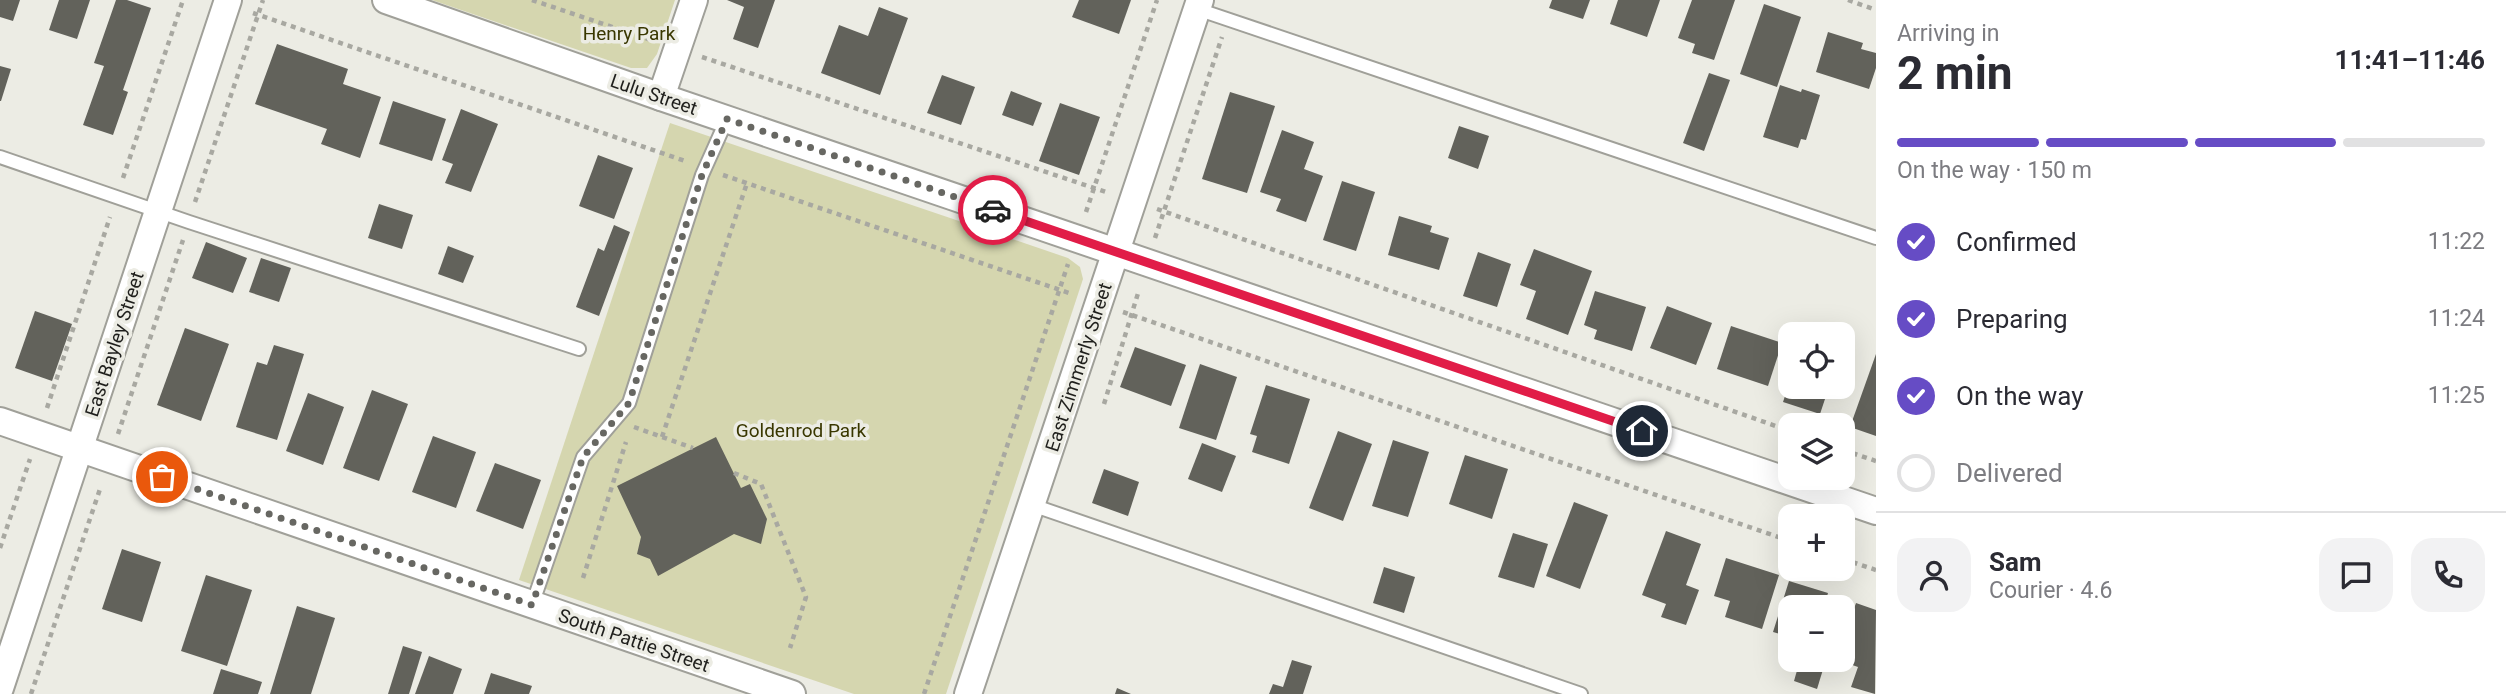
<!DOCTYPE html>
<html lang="en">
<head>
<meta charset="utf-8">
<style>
  :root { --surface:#fff; --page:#f2f2f3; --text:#2b2b33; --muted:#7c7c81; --line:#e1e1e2; --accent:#664cc5 }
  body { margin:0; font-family:Roboto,sans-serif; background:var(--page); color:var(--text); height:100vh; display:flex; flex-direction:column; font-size:26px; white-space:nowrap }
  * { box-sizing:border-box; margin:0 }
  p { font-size:23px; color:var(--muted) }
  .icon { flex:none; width:38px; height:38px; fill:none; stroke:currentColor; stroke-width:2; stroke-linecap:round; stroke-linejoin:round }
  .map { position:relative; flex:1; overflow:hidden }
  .sheet { display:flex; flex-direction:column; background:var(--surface); width:630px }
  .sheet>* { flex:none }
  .fabs { position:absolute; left:1778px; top:322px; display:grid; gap:14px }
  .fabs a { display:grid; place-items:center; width:77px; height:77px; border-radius:14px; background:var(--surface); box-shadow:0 7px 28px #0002; font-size:35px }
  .pin { position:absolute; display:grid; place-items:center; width:60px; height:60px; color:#fff; margin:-30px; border:4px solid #fff; border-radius:50%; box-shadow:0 2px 7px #0007 }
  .courier { position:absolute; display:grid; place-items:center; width:70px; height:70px; margin:-35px; border:5px solid #e11d48; border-radius:50%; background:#fff; color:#222; box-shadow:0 2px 9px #0007 }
  .head em { font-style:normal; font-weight:700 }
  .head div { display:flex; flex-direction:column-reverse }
  .head { display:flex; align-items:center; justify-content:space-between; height:119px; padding:0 21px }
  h1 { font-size:46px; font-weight:700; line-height:52px }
  .bar { display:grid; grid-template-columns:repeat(4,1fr); gap:10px 7px; align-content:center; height:84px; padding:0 21px }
  .bar i { height:9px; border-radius:5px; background:var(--line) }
  .bar .current { background:var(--accent) }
  .bar p { grid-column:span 4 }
  .line { display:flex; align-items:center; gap:18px; padding:0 21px; border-top:2px solid var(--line) }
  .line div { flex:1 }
  .round { display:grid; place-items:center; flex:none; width:74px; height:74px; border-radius:21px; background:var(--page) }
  ol { padding:0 21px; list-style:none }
  li { display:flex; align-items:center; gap:21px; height:77px }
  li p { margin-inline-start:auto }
  li .icon { padding:7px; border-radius:50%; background:var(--accent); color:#fff; stroke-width:4 }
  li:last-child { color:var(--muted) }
  li i { width:38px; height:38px; border:4px solid var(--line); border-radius:50% }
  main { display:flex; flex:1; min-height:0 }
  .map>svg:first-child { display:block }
  .green { fill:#d5d6af }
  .building { fill:#62625b }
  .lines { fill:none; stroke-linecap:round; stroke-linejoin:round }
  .service-casing { stroke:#a0a099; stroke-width:16 }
  .minor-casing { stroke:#a0a099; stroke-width:30 }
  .path { stroke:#a8a8a1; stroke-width:4.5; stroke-dasharray:5 5; stroke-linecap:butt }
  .service { stroke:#fff; stroke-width:12 }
  .minor { stroke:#fff; stroke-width:26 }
  .done { stroke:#676762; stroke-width:7; stroke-dasharray:0 12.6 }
  .route { stroke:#e11d48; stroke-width:9 }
  .labels { text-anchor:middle; stroke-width:7; stroke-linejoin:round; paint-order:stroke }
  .park-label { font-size:19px; fill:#393700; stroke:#ecece4 }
  .street-label { font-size:19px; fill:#1f1f1c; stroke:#ecece4 }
</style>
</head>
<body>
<main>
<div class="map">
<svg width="1876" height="694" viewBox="0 0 1876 694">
  <rect width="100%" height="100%" fill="#ecece4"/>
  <!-- green -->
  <g class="green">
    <polygon points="432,0 675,0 657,54 647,68 631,68"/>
    <polygon points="670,123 1068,258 1080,267 1083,279 946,694 854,694 519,580"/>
  </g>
  <!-- building -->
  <g class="building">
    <polygon points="0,0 20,0 13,21 0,17"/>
    <polygon points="59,0 90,0 77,39 49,30"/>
    <polygon points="116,0 127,0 151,8 123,90 128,92 113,135 83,125 104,66 94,63"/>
    <polygon points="727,0 775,0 758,48 733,39 744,7"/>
    <polygon points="1079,0 1131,0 1119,34 1072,17"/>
    <polygon points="1552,0 1590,0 1583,19 1549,8"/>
    <polygon points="1618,0 1660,0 1647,37 1610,24"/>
    <polygon points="1692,0 1735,0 1714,60 1692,53 1695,44 1678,38"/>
    <polygon points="1764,4 1801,17 1777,87 1740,74"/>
    <polygon points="879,7 908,18 880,95 821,73 839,25 868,36"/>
    <polygon points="1828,32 1863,43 1861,49 1876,53 1876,68 1869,89 1816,72"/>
    <polygon points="277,44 348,69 343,84 381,97 360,158 321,144 327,129 255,104"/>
    <polygon points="0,66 11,69 1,101 0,101"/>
    <polygon points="1709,73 1730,80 1704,151 1683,143"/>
    <polygon points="942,75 975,87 961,125 927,113"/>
    <polygon points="1780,85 1801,92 1802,89 1820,95 1806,140 1801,139 1798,148 1763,137"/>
    <polygon points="1011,91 1042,103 1033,126 1002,115"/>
    <polygon points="1230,92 1275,106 1247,193 1202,179"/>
    <polygon points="393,101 446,119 432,161 379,144"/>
    <polygon points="1060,103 1100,117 1079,175 1039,161"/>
    <polygon points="461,109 498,124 471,192 445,183 453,164 442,160"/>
    <polygon points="1459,126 1489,136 1478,169 1448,158"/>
    <polygon points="1282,130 1314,142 1304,169 1323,176 1306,222 1276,211 1281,199 1260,192"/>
    <polygon points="598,155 633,168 614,219 579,206"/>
    <polygon points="1342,181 1375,192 1356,251 1323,240"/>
    <polygon points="379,204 413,215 402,249 368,238"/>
    <polygon points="1399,216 1432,226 1430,232 1449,238 1439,270 1388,255"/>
    <polygon points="614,225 630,232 599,316 576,307 598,248 604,251"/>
    <polygon points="206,242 247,258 233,293 192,278"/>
    <polygon points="448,246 474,256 463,283 438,274"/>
    <polygon points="1534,249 1592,271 1568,335 1526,319 1536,291 1520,285"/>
    <polygon points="1478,252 1511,264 1497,307 1463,296"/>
    <polygon points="261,258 291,268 279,302 249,292"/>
    <polygon points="1595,291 1646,307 1632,351 1594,339 1597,330 1584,325"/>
    <polygon points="1667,306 1712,323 1696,365 1650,348"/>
    <polygon points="35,311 72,324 52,381 15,368"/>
    <polygon points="1731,326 1782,343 1768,386 1717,369"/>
    <polygon points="185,328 229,344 201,421 157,405"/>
    <polygon points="274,345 304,354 277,440 236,427 257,362 267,365"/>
    <polygon points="1135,347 1186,365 1171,406 1120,387"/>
    <polygon points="1876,354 1876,436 1850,427"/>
    <polygon points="1200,364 1237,377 1216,440 1179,428"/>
    <polygon points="1790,381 1790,387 1829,387 1820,414 1783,402"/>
    <polygon points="1266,385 1310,399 1289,464 1252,452 1257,436 1250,434"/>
    <polygon points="372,390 408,404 379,481 343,468"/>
    <polygon points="308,393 344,407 323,465 286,451"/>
    <polygon points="1338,431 1372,444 1343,521 1309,508"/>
    <polygon points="433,436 476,452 456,508 412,492"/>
    <polygon points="716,437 741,488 750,484 767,519 761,544 734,534 658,576 650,559 637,554 641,537 617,486"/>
    <polygon points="1393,440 1429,452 1408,517 1372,506"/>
    <polygon points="1202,443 1236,456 1222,492 1188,479"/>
    <polygon points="1465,455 1508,469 1492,519 1449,504"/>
    <polygon points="495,463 541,480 523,529 476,511"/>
    <polygon points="1104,469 1139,482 1128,516 1092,503"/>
    <polygon points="1574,502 1608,515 1580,589 1546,576"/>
    <polygon points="1666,531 1701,544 1686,585 1699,590 1686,625 1661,617 1666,604 1642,595"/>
    <polygon points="1513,533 1548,544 1534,588 1498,577"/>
    <polygon points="122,549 161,562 142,622 102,609"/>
    <polygon points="1726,558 1779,575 1762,629 1725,617 1730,601 1714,596"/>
    <polygon points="1384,567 1415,577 1404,613 1373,603"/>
    <polygon points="206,575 252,590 227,666 181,651"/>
    <polygon points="1789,581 1828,593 1824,607 1790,607 1790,637 1773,632"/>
    <polygon points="1856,603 1876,610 1875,694 1851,687 1858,667 1838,660 1843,660 1843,640"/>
    <polygon points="297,606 335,618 311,694 270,694"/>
    <polygon points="403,646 422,652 409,694 388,694"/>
    <polygon points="429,656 462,669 453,694 415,694"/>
    <polygon points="1292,660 1312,666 1303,694 1269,694 1273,684 1283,687"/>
    <polygon points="1800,660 1825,663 1817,689 1794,681"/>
    <polygon points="221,669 262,682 258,694 213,694"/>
    <polygon points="491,673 532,686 529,694 484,694"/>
    <polygon points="1117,688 1131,694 1115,694"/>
  </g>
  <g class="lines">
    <defs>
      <g id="service">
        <polyline points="1197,9 1876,238"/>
        <polyline points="0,157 189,222 579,349"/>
        <polyline points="1032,505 1581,694"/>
        <polyline points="532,605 583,457 629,403 702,175 727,119"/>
      </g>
      <g id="minor">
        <polyline points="386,0 661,97 1876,511"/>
        <polyline points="661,97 694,0"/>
        <polyline points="0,421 792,694"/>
        <polyline points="0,688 228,0"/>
        <polyline points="968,694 1200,0"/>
      </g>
    </defs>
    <!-- service casing -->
    <use href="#service" class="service-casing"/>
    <!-- minor casing -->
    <use href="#minor" class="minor-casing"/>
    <!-- path -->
    <g class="path">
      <polyline points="532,0 651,40"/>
      <polyline points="1848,0 1876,10"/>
      <polyline points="253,13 685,161"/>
      <polyline points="702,57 1106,192"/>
      <polyline points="723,175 1072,294"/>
      <polyline points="123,178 183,0"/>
      <polyline points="195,202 263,0"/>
      <polyline points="1157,209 1790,431"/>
      <polyline points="1086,212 1157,0"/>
      <polyline points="1155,238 1222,37"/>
      <polyline points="1123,312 1790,541"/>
      <polyline points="1104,404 1139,290"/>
      <polyline points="47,408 110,217"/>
      <polyline points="634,427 693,448"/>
      <polyline points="118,434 183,240"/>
      <polyline points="662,437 747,183"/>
      <polyline points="1843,450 1876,461"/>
      <polyline points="734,473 761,484 806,597 790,648"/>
      <polyline points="0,548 30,459"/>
      <polyline points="1843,559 1876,570"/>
      <polyline points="583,578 626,442"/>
      <polyline points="31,694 101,486"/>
      <polyline points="924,694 1068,264"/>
    </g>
    <!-- service -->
    <use href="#service" class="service"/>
    <!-- minor -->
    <use href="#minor" class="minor"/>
  </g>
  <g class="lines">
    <!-- done -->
    <polyline class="done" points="162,477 532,605 583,457 629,403 702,175 727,119 993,210"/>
    <!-- route -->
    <polyline class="route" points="993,210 1642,431"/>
  </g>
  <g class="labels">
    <!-- park labels -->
    <g class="park-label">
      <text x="629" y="40">Henry Park</text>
      <text x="801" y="437">Goldenrod Park</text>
    </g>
    <!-- street labels -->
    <g class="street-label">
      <text transform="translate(654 94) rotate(19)" y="7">Lulu Street</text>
      <text transform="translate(114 344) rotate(-72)" y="7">East Bayley Street</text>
      <text transform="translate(1078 367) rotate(-72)" y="7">East Zimmerly Street</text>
      <text transform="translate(634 640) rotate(19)" y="7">South Pattie Street</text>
    </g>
  </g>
</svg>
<div class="fabs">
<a><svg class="icon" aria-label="locate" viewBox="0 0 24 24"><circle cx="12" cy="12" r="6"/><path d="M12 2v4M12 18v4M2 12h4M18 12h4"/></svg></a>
<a><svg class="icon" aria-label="layers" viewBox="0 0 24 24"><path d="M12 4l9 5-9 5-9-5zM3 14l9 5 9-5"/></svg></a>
<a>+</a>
<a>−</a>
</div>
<div class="pin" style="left:162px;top:477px;background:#ea580c"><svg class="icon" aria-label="bag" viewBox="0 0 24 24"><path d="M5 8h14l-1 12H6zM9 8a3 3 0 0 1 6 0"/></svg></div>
<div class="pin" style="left:1642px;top:431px;background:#1f2937"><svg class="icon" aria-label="home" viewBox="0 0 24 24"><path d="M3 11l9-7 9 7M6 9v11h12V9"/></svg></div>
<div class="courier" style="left:993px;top:210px"><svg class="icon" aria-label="car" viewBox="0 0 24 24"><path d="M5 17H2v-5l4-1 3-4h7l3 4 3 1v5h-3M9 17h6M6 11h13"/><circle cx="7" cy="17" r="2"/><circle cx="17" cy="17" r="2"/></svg></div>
</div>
<section class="sheet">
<div class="head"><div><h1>2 min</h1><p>Arriving in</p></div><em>11:41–11:46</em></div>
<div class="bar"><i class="current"></i><i class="current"></i><i class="current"></i><i></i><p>On the way · 150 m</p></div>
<ol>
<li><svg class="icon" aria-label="check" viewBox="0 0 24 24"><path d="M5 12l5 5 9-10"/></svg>Confirmed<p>11:22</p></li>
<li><svg class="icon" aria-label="check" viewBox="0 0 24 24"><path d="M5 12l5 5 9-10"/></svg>Preparing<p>11:24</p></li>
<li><svg class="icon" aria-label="check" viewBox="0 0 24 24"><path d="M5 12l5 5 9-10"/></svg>On the way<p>11:25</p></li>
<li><i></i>Delivered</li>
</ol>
<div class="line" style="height:126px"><a class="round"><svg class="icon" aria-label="person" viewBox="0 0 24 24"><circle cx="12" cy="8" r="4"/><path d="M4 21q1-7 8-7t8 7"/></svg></a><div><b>Sam</b><p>Courier · 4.6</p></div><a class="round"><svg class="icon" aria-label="chat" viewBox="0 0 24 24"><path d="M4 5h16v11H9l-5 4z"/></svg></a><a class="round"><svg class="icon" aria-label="phone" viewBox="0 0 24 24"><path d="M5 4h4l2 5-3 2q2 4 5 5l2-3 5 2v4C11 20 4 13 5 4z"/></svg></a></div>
</section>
</main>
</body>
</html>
